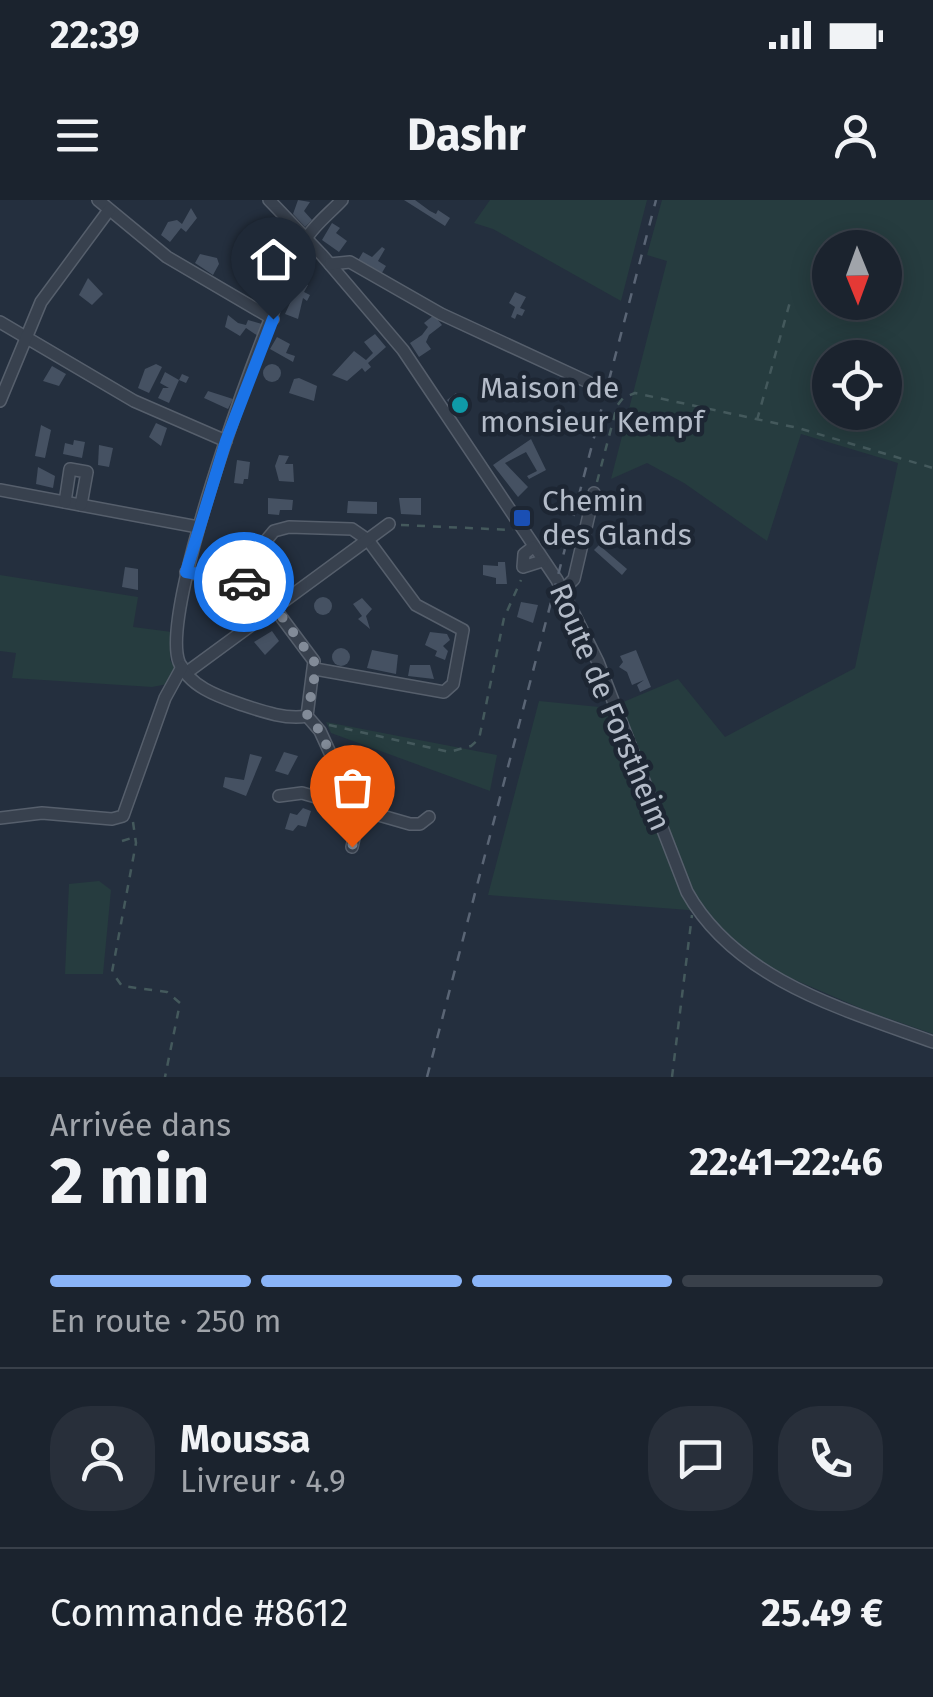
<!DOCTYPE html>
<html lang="fr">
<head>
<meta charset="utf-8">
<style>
  :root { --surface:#1b232e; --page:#282f3a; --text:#f1f3f6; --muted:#a0a4aa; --line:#39404a; --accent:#8ab4f8 }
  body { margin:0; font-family:"Fira Sans",sans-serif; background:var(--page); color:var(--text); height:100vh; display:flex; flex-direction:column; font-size:38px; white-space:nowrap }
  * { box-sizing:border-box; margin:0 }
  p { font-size:32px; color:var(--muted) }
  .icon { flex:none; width:55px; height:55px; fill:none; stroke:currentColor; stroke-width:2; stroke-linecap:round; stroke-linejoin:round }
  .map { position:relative; height:877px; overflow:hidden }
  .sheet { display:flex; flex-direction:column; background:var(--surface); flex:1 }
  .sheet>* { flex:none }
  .needle { width:65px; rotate:179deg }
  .fabs { position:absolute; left:812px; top:30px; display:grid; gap:20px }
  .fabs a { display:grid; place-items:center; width:90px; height:90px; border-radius:50%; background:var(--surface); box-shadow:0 5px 25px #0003,0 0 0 2px var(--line); font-size:50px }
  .pin { position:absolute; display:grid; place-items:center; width:85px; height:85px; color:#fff; margin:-102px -42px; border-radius:50% 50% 50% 0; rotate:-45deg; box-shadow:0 0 10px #0007 }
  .pin .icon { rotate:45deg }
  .courier { position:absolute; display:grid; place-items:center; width:100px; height:100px; margin:-50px; border:8px solid #1a73e8; border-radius:50%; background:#fff; color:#222; box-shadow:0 2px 12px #0007 }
  .headline em { font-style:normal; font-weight:700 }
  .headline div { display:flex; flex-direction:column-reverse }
  .headline { display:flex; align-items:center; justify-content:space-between; height:170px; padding:0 50px }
  h1 { font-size:65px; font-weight:700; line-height:75px }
  .bar { display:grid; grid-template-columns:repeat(4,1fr); gap:15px 10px; align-content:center; height:120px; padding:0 50px }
  .bar i { height:12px; border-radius:8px; background:var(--line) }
  .bar .on { background:var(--accent) }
  .bar p { grid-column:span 4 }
  .line { display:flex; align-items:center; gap:25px; padding:0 50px; border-top:2px solid var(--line) }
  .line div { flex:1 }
  .round { display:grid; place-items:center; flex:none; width:105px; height:105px; border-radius:40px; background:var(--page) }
  .status { display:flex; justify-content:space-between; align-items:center; height:70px; padding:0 50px; background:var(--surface); direction:ltr }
  .status svg { height:28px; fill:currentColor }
  header { display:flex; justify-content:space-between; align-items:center; height:130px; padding:0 50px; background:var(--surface); font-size:45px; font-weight:700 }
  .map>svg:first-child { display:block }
  .green { fill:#263c3f; fill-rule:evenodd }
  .building { fill:#455162 }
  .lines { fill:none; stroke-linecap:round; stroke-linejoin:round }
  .minor-casing { stroke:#565f6c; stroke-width:14 }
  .path { stroke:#44595c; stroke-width:2.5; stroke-dasharray:8 8; stroke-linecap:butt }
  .minor { stroke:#38414e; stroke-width:11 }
  .rail { stroke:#5a6575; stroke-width:2.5; stroke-dasharray:10 10; stroke-linecap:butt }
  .done { stroke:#828b98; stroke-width:10; stroke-dasharray:0 18 }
  .route { stroke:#1a73e8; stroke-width:12 }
  .culture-dot { fill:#0f9aa8; stroke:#1d2633; stroke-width:4 }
  .transit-dot { fill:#1a4fb4; stroke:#1d2633; stroke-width:4 }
  .labels { text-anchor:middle; stroke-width:9; stroke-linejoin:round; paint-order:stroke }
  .poi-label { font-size:30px; fill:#b4bcc9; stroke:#1d2633; text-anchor:start }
  .street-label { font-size:30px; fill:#b4bcc9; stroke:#1d2633 }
</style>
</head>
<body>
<div class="status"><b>22:39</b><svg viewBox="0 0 49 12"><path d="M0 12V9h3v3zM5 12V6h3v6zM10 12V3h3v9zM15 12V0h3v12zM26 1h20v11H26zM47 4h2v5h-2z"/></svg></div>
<header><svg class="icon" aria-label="menu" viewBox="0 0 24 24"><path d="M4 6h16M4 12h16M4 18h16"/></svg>Dashr<svg class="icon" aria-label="person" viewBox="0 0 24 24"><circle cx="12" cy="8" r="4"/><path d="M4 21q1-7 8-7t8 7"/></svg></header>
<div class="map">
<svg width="933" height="877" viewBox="0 0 933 877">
  <rect width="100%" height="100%" fill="#242f3e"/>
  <!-- green -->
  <g class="green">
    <polygon points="490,0 647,0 621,101 493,29 474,23"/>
    <path d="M662 0H933V834L867 811 779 773 689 710 488 695 539 501 609 508 678 479 725 537 855 468 898 263 801 234 767 341 684 283 647 263 611 279 667 61 647 55ZM830 48H885V102H830ZM830 158H885V212H830Z"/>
    <polygon points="0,375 138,397 133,427 172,432 170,460 183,481 152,487 12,478 16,453 0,451"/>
    <polygon points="326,522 497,555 490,591 331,533"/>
    <polygon points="99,681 111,690 103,774 65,774 69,684"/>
  </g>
  <!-- building -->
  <g class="building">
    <polygon points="298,0 310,2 304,11 312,20 305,27 293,14"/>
    <polygon points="404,0 415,0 430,11 436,14 438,10 450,18 445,26"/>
    <polygon points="191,8 197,18 186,32 181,28 170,42 161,35 168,22 177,20 182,24"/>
    <polygon points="332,23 340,28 336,33 347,41 339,52 322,40"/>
    <polygon points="257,32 275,51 265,53 270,58 267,61 258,48 255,51 246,42"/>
    <polygon points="382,47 385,49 378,61 386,66 380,76 357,62 363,52 372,57"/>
    <polygon points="200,54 217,58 219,64 213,75 195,63"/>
    <polygon points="88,78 103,94 92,105 79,95"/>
    <polygon points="300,81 308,85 304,92 310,95 307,101 303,98 298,119 285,114"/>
    <polygon points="515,92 526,97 520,108 525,110 522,116 517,114 515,119 511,117 515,107 509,103"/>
    <polygon points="228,115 238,123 246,125 248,120 262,124 258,136 246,128 240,136 225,127"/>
    <polygon points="434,115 442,125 429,135 426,142 431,149 419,157 410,143 422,135 428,127 424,123"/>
    <polygon points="375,134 386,147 368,163 371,167 365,172 362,168 347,181 332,175 354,151 366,160 373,153 364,142"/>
    <polygon points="277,137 290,144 286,153 295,156 293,162 270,149"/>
    <circle cx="272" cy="173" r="9"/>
    <polygon points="156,164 162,167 149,193 138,188 145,169"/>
    <polygon points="52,166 66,174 59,186 43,181"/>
    <polygon points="165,172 179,180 182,174 189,177 186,183 179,180 169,203 158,198 163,188 169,188 160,183"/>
    <polygon points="299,178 317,186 314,201 289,193 294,179"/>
    <polygon points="208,191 233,199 228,209 204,198"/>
    <polygon points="456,193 464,204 468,201 471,206 458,216 447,200"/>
    <polygon points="156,223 167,228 161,246 149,237"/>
    <polygon points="41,225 51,230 45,258 35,256"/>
    <polygon points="531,239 546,270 529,279 527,276 537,271 526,252 505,263 528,287 518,297 493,265"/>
    <polygon points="74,240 85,242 82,258 63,254 65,243 73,245"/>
    <polygon points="99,245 113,248 109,267 98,265"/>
    <polygon points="279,255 289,256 285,264 293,264 294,282 279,281 275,266"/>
    <polygon points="237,260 250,262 248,279 244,279 243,284 234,283"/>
    <polygon points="38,267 55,276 53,288 36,284"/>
    <polygon points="268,298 293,300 292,310 280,310 279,315 268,314"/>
    <polygon points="399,298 421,298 421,315 401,314"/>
    <polygon points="348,301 377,302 377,314 347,313"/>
    <polygon points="599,345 627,369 622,375 594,350"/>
    <polygon points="237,346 248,350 243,368 228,363"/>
    <polygon points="498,362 505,362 507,384 496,384 496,378 483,375 483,365 498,366"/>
    <polygon points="125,367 138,369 138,390 122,387"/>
    <circle cx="323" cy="406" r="9"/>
    <polygon points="362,398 372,409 366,416 370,429 358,419 362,416 353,404"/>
    <polygon points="521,402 538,405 533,423 517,417"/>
    <polygon points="272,431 279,441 265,455 254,442"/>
    <polygon points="430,432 447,434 450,440 443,446 448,451 445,460 435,456 437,451 425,445"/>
    <circle cx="341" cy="457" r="9"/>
    <polygon points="372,450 398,455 396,474 367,468"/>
    <polygon points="636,450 651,487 640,492 637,485 644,480 632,485 627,472 619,467 623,462 620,456"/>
    <polygon points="410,465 430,465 434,479 408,476"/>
    <polygon points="284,552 298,556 288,575 275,571"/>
    <polygon points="250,554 262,557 246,596 223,587 225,577 244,580"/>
    <polygon points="303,608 311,611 306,627 298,625 293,631 285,629 290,613 297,615"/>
  </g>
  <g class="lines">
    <defs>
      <g id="minor">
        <polyline points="98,0 167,57 273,119"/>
        <path d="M269 0 322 55 403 150 557 380 598 462 687 692C736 780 845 810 933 842"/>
        <polyline points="330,64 350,62 441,114 588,182"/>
        <polyline points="0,122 134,201 226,241"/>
        <polyline points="0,201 41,102 109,10"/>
        <polyline points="0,290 198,327"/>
        <polyline points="65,302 70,269 87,272 81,305"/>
        <polyline points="533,347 524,354 523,367 542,361"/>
        <polyline points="186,372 258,386 314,461 307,516 320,531 359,616 352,647"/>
        <polyline points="251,383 264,343 274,331 289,327 352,329 368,340 416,405 463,430 453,484 444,492 315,469"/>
        <polyline points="563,390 574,379 594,293"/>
        <polyline points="186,473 389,324"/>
        <path d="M307 516C286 520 261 511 240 504 217 496 189 486 179 462 158 406 273 97 306 39 314 25 331 12 342 0"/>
        <polyline points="279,596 302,593 410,624 420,624 429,617"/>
        <polyline points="0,618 42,613 112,619 123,616 165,498 182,467"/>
      </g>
    </defs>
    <!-- minor casing -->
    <use href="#minor" class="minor-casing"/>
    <!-- path -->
    <g class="path">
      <polyline points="757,220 790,102"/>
      <polyline points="597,282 617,206 623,198 635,193 798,228 933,268"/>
      <polyline points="401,325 513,330"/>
      <polyline points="329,525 449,552 471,546 479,539 504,418 521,380"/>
      <polyline points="133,622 136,643 112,772 122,786 167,792 180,803 165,877"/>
      <polyline points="122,641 135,637"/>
      <polyline points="672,877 692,715"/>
    </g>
    <!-- minor -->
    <use href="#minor" class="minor"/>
    <!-- rail -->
    <polyline class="rail" points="427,877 656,0"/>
  </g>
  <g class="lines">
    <!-- done -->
    <polyline class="done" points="244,382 264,392 314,461 315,474 307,516 320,531 359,616 352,647"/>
    <!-- route -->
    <polyline class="route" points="244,382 186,372 226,241 273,119"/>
  </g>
  <!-- markers -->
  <circle class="culture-dot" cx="460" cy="205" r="10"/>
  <rect class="transit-dot" x="512" y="308" width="20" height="20" rx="5"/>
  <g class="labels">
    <!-- poi labels -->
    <g class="poi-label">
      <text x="480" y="198">Maison de<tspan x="480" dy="34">monsieur Kempf</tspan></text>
      <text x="542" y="311">Chemin<tspan x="542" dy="34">des Glands</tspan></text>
    </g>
    <!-- street labels -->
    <g class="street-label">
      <text transform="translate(610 507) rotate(67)" y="10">Route de Forstheim</text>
    </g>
  </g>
</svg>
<div class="fabs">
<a><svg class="needle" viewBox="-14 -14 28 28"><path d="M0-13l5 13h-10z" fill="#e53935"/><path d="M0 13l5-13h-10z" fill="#a0a4aa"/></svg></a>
<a><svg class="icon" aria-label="locate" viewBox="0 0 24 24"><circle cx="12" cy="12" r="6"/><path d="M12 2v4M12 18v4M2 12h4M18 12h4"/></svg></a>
</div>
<div class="pin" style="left:352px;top:647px;background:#ea580c"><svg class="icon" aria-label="bag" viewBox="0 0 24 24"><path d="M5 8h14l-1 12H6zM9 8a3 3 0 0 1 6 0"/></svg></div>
<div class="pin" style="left:273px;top:119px;background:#1f2937"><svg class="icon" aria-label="home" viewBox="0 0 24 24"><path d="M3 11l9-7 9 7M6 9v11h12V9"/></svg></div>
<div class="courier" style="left:244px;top:382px"><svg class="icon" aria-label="car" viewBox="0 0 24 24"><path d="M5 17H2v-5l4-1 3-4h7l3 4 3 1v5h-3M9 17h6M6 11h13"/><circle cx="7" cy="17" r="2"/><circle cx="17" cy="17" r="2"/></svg></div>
</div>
<section class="sheet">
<div class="headline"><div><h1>2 min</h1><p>Arrivée dans</p></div><em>22:41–22:46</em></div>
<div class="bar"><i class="on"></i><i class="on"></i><i class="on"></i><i></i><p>En route · 250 m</p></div>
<div class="line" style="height:180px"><a class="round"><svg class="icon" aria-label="person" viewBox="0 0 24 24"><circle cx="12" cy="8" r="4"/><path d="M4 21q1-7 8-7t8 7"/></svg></a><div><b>Moussa</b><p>Livreur · 4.9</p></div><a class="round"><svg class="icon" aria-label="chat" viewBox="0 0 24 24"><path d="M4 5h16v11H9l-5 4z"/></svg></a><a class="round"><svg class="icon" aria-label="phone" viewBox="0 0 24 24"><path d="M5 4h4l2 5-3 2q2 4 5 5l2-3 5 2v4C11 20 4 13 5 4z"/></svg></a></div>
<div class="line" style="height:130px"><div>Commande #8612</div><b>25.49 €</b></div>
</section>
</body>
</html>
